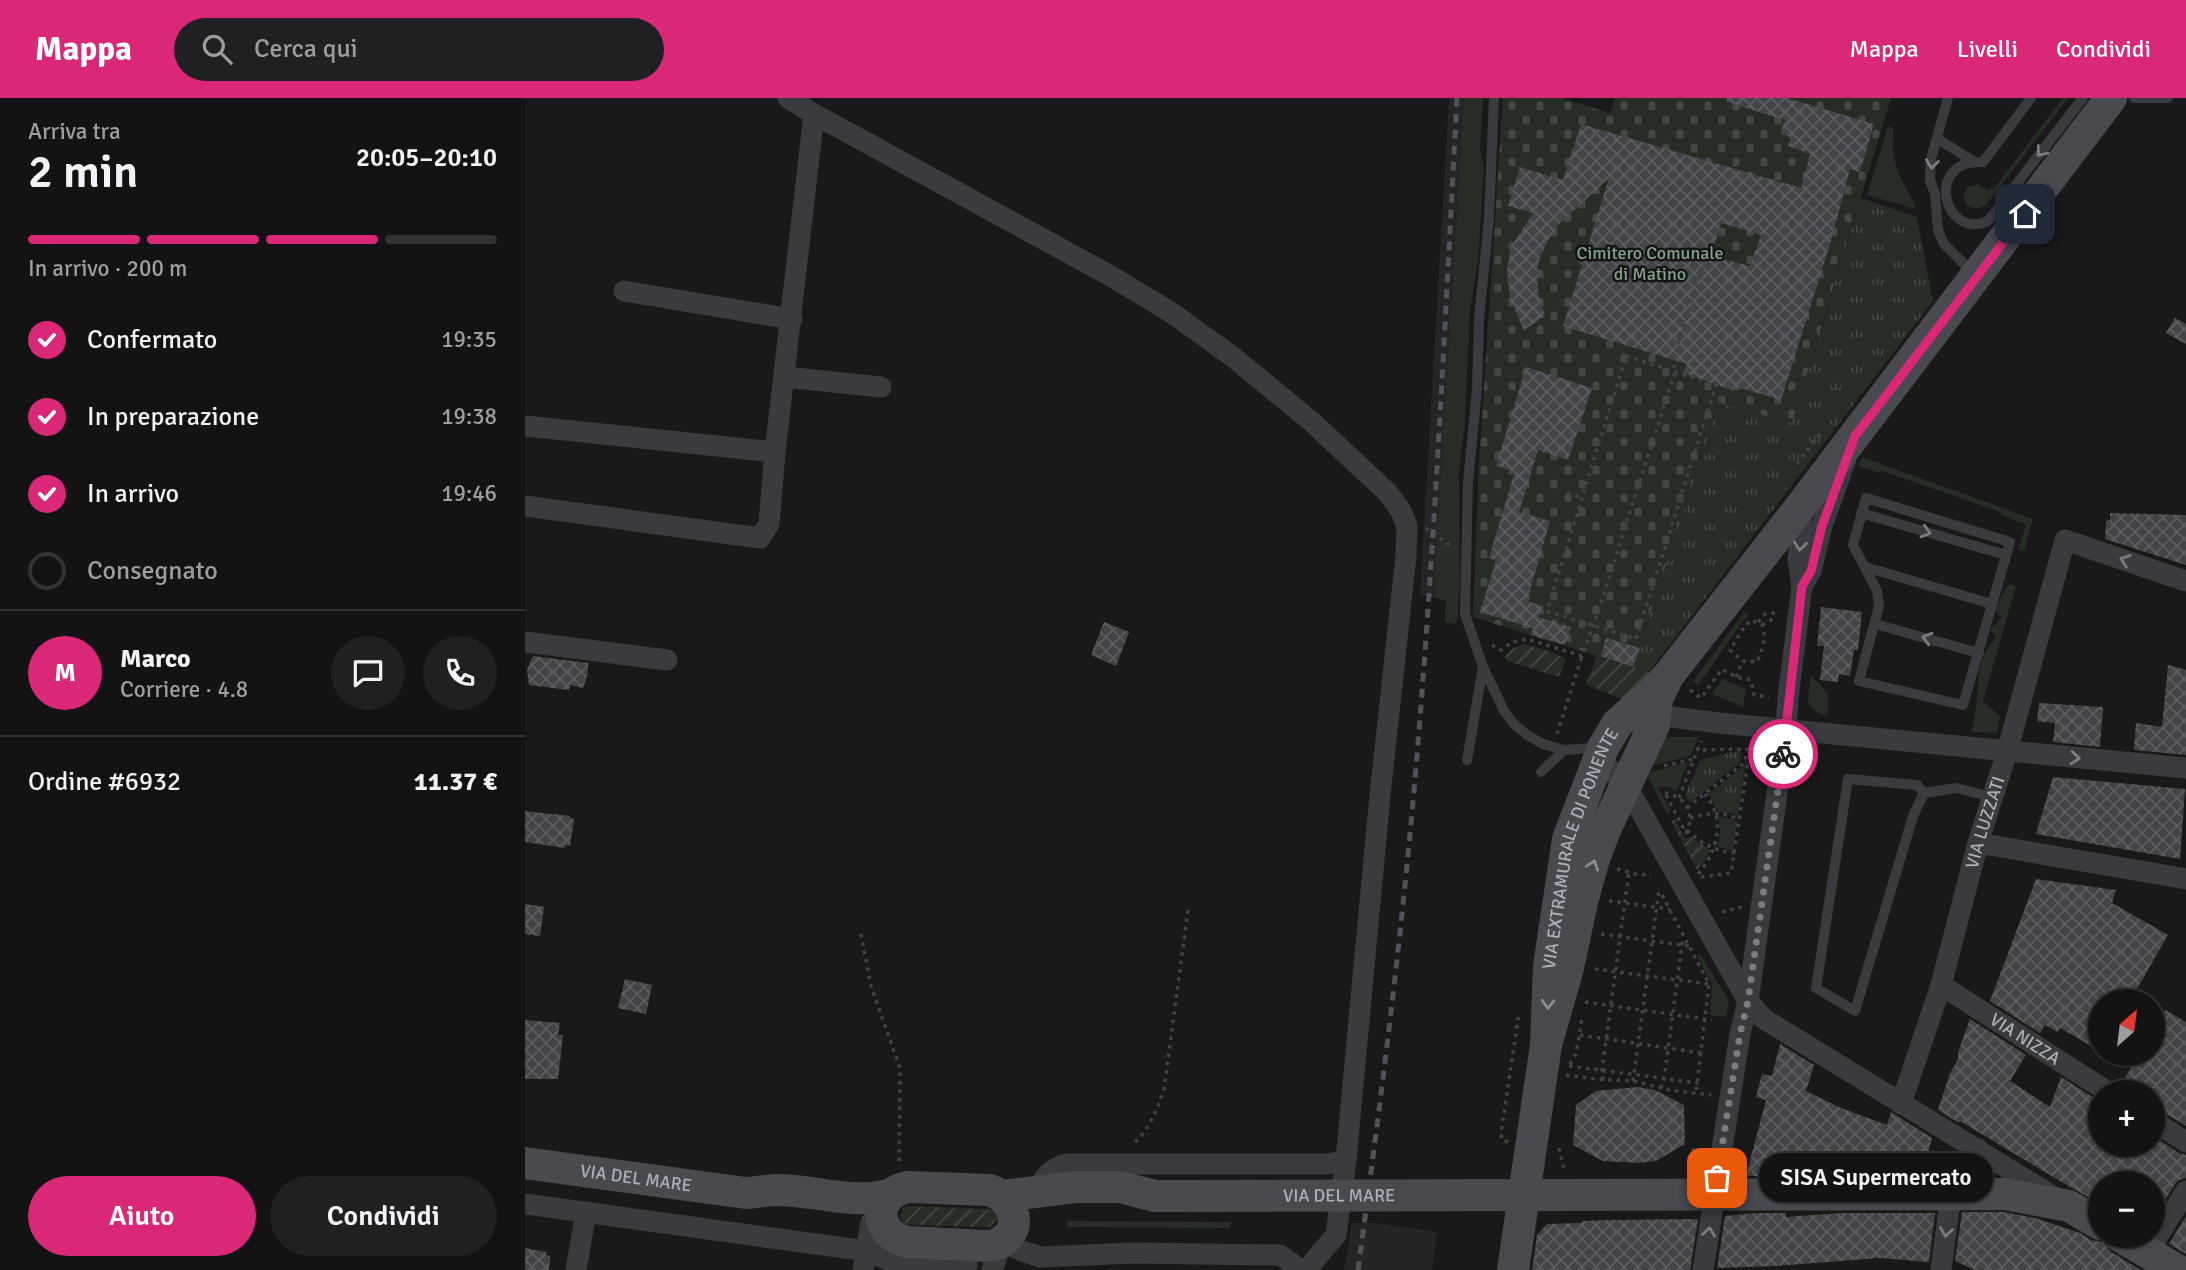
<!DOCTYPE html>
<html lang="it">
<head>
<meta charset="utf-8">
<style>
  :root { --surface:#131314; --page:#202022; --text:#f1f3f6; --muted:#9d9ea0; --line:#323234; --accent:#db2777 }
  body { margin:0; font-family:Signika,sans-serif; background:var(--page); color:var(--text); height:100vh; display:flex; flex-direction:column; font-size:26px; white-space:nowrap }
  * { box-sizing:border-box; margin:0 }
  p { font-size:23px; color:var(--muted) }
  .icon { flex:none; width:38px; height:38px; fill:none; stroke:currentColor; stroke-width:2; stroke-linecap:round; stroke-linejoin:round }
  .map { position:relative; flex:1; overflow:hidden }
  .sheet { display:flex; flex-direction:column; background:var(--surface); width:525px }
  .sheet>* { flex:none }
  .needle { width:46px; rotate:28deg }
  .fabs { position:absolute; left:1563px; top:891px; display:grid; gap:14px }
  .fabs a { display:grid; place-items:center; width:77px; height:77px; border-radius:50%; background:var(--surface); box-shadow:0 2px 5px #0004,0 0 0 2px var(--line); font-size:35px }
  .pin { position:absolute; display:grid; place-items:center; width:60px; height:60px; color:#fff; margin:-30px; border-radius:14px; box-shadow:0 4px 10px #0006 }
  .courier { position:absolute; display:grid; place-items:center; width:70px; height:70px; margin:-35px; border:5px solid #db2777; border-radius:50%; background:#fff; color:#222; box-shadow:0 2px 9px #0007 }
  .bubble { position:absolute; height:49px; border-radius:24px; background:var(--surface); box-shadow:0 2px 5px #0004,0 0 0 2px var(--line); font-size:23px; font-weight:600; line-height:49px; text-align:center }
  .summary em { font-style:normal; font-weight:600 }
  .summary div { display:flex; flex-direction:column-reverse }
  .summary { display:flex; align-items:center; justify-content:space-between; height:119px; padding:0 28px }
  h1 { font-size:46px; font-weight:600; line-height:52px }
  .bar { display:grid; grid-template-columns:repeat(4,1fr); gap:10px 7px; align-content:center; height:84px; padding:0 28px }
  .bar i { height:9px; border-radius:5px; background:var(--line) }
  .bar .on { background:var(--accent) }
  .bar p { grid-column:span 4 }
  .line { display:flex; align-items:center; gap:18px; padding:0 28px; border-top:2px solid var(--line) }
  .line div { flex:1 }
  .round { display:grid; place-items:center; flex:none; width:74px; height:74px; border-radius:37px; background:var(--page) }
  ol { padding:0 28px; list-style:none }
  li { display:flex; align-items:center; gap:21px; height:77px }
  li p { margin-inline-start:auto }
  li .icon { padding:7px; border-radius:50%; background:var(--accent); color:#fff; stroke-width:4 }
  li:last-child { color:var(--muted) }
  li i { width:38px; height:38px; border:4px solid var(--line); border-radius:50% }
  .action { display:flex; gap:14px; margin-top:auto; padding:14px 28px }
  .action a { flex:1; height:80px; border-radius:42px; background:var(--accent); color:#fff; font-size:28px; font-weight:600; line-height:80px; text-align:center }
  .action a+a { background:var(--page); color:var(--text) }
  header { display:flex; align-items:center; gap:42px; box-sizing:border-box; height:98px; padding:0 35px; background:var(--accent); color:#fff }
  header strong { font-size:33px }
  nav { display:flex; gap:38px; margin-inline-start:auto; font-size:24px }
  .search { width:490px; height:63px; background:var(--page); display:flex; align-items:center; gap:18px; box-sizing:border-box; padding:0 24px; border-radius:38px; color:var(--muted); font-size:26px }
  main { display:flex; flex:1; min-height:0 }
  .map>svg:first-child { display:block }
  .built { fill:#252527 }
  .grass { fill:#252d25 }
  .cemetery { fill:url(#cemetery-stones) }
  .park { fill:url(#park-tufts) }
  .garden { fill:url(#garden-furrows) }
  .building { fill:url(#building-cross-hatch); fill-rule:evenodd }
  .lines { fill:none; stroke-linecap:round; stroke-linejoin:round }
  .path { stroke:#404246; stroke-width:3.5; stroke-dasharray:3.5 5; stroke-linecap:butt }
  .lane { stroke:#3a3b3f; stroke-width:10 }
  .street { stroke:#3a3b3f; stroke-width:21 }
  .secondary { stroke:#484a4f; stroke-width:32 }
  .rail { stroke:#515358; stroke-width:5; stroke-dasharray:9 7; stroke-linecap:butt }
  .secondary-bridge { stroke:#484a4f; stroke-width:32 }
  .oneway { stroke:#797c82 }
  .oneway2 { stroke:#898d94 }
  .done { stroke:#797c81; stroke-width:7; stroke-dasharray:0 12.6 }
  .route { stroke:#db2777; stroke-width:9 }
  .labels { text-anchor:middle; stroke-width:5; stroke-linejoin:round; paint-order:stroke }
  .park-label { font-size:18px; fill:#84a384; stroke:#131415 }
  .street-label { font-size:18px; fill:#acb1b9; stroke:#131415 }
</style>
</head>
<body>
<header>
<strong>Mappa</strong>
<div class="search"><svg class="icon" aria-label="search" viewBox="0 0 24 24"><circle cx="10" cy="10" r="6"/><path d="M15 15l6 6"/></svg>Cerca qui</div>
<nav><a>Mappa</a><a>Livelli</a><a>Condividi</a></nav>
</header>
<main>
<section class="sheet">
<div class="summary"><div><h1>2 min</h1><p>Arriva tra</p></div><em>20:05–20:10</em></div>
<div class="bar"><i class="on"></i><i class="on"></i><i class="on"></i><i></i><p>In arrivo · 200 m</p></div>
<ol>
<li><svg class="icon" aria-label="check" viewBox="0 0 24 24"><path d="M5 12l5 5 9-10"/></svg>Confermato<p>19:35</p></li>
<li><svg class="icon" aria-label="check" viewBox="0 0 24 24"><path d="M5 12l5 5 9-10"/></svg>In preparazione<p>19:38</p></li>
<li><svg class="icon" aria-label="check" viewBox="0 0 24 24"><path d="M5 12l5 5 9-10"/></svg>In arrivo<p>19:46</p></li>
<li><i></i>Consegnato</li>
</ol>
<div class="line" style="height:126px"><b class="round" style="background:var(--accent);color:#fff">M</b><div><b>Marco</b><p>Corriere · 4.8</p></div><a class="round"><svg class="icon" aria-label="chat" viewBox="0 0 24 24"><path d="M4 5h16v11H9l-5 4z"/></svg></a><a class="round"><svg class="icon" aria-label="phone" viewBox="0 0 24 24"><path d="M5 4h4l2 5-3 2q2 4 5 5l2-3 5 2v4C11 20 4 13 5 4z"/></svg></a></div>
<div class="line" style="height:91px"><div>Ordine #6932</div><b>11.37 €</b></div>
<div class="action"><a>Aiuto</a><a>Condividi</a></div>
</section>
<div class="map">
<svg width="1661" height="1172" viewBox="0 0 1661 1172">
  <defs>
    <pattern id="cemetery-stones" width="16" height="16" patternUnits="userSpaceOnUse" patternTransform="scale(1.75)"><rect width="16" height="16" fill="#252d25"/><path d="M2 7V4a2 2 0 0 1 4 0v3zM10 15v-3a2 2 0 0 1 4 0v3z" fill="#424943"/></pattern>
    <pattern id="park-tufts" width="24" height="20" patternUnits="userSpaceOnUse" patternTransform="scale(1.75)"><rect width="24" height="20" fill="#252d25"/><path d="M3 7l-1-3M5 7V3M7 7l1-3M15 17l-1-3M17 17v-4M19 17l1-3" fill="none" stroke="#424943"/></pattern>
    <pattern id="garden-furrows" width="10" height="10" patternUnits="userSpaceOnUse" patternTransform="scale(1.75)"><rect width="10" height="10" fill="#252d25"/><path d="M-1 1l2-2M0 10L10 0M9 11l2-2" fill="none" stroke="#424943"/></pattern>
    <pattern id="building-cross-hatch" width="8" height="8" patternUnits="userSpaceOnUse" patternTransform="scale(1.75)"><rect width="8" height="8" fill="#434447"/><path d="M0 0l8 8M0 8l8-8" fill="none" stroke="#5b5d5f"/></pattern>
  </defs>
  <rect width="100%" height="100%" fill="#19191a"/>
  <!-- built -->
  <g class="built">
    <polygon points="924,0 950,0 921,502 895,497"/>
    <polygon points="827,1125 851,1125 912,1134 907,1172 819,1172"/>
  </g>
  <!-- grass -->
  <g class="grass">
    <polygon points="939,0 958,0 955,51 959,70 958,86 953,162 945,212 940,324 934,376 935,487 933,517 931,526 920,524 921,502 909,500 912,433"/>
    <polygon points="1538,0 1543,0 1461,107 1452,111 1442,108 1438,98 1443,89 1453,86 1462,92 1470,89"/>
    <path d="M1363 28 1369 31C1366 48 1369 66 1376 81 1382 92 1388 99 1391 111L1342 97Z"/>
    <polygon points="1337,359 1508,421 1499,453 1493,452 1501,426 1476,417 1476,414 1357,373 1356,375 1332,368"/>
    <path d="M1484 486 1491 488 1458 603 1475 618 1472 635 1447 634C1448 623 1451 612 1452 601 1455 572 1451 564 1471 539L1465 532 1477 519 1471 513 1475 500Z"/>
    <polygon points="1219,515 1222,515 1223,519 1218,523 1173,587 1168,583"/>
    <polygon points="1286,577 1303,596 1303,618 1291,614 1283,604"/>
    <polygon points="1198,581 1221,591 1218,609 1187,596"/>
    <polygon points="1138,639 1174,639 1165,658 1123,669"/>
    <polygon points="1163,664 1152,693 1143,689 1133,689 1146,713 1142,716 1121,675"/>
    <polygon points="1194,718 1212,723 1208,752 1193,749 1195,734"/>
    <polygon points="1175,856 1204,903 1201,919 1185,917 1187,887 1172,857"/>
    <polygon points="542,1123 706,1124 705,1130 542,1129"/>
  </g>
  <!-- cemetery -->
  <polygon class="cemetery" points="978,0 1036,0 1085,15 1090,0 1366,0 1267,325 1194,305 1108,569 948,519 953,381"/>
  <!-- park -->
  <g class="park">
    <polygon points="1336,100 1392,119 1408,203 1124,574 1108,569 1194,305 1267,325"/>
    <polygon points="1216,652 1215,664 1165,705 1160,697 1175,662"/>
    <polygon points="1220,667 1213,718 1208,715 1193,714 1184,696"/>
  </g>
  <!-- garden -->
  <g class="garden">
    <polygon points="999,546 1027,554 1041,561 1034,579 982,563 980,559 985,552"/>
    <polygon points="1072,557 1124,574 1103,603 1061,587"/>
    <polygon points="1150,721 1160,741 1166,739 1186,752 1172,772 1146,723"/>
    <polygon points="384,1108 463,1111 469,1113 472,1121 465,1129 383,1127 378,1124 375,1119 378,1110"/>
  </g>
  <!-- building -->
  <g class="building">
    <path d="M1202 0H1262L1349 26 1335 74 1325 71 1306 143 1256 302 1208 288 1207 292 1158 275 1162 266 1038 228 1084 80 1033 127 1025 139 1015 159 1012 173 1013 195 1020 218 999 232 985 201 982 172 986 149 1008 115 983 108 995 69 1038 82 1056 26 1276 90 1285 56 1263 48 1266 39 1255 36 1260 22 1202 4ZM1196 125 1236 137 1225 168 1186 158Z"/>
    <polygon points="1650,220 1661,226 1661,246 1641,235"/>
    <polygon points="1001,269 1067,290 1043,362 1013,352 994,414 1025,423 1002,503 1017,508 1013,519 1046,529 1040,547 1006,537 1008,530 955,514 971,463 964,460 990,373 971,368"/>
    <polygon points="1585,415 1661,417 1661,467 1580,441 1581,423 1585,422"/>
    <polygon points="1296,509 1337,514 1333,552 1329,552 1325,578 1314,576 1313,584 1295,582 1299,548 1292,548"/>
    <polygon points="579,524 604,534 591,568 566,557"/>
    <polygon points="1081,540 1115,550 1108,569 1076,558"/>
    <polygon points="8,558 63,565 63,575 58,590 45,587 44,592 4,587 2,572"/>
    <polygon points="1643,567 1661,572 1661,657 1609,652 1611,625 1637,629"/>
    <polygon points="1514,605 1578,609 1575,649 1528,644 1530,625 1512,623"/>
    <polygon points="1528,679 1660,691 1655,761 1511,736"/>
    <polygon points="0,713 45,718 45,720 49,721 45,748 40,747 40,750 0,744"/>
    <polygon points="1511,781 1591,792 1587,805 1643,837 1605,903 1575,903 1575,953 1535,930 1533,934 1520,927 1515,935 1465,903"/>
    <polygon points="0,806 19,809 15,838 0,836"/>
    <polygon points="100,881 127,887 121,916 93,910"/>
    <polygon points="1640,912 1661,924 1661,1028 1635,1012 1628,1010 1628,994 1608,994 1596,987 1614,956 1628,956 1628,933"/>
    <polygon points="1445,921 1501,957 1485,983 1525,1009 1536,979 1575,1004 1575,1046 1628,1046 1628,1038 1654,1055 1661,1057 1661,1080 1654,1082 1650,1086 1628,1122 1628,1085 1575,1085 1575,1105 1545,1089 1435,1023 1434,1025 1413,1012 1425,975 1433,961 1433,954"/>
    <polygon points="0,922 35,925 33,937 38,937 33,981 0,981"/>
    <polygon points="1255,946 1289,967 1281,993 1316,1010 1362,1027 1366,1014 1407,1040 1397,1078 1341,1078 1299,1066 1297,1078 1221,1078 1241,1002 1231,999 1237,976 1247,978"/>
    <polygon points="1113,989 1130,992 1159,1007 1160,1046 1131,1063 1114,1065 1078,1063 1048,1047 1051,1007 1071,993"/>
    <polygon points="1437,1114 1478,1114 1510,1120 1555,1135 1566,1142 1578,1144 1586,1154 1616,1172 1450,1172 1430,1163"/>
    <polygon points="1231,1115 1261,1115 1261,1119 1317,1115 1410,1115 1404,1164 1355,1160 1249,1168 1192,1170 1200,1118"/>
    <polygon points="1661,1118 1661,1156 1644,1146"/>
    <polygon points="1173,1121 1165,1172 1007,1172 1012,1137 1022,1126 1057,1125 1057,1123 1082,1122"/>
    <polygon points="0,1150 21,1154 21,1157 25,1158 24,1172 0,1172"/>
  </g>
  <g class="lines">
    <!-- path -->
    <g class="path">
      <polygon points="1101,258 1191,287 1111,541 1022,513"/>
      <polyline points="1272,366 1297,333"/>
      <polyline points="1042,395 1057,400"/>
      <polyline points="901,430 926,448"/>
      <path d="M1228 523 1237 527C1242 539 1237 552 1232 564L1217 563 1205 552 1221 526Z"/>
      <polyline points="1233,524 1240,516 1255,514"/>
      <polyline points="1237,527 1251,519"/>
      <polyline points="967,547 976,552 987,544 1002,541 1057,558 1073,514 1150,274 1148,262 1185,145"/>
      <polyline points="1211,579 1217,563"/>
      <polyline points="1165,592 1176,600 1197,571 1211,579 1226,582 1229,597 1244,599"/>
      <polyline points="1032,636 1057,558"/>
      <polyline points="1139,668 1169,661"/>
      <path d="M1140 695C1161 698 1171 716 1161 735Z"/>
      <polyline points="1154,700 1176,643"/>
      <polyline points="1162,710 1220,664 1222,651 1172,652"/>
      <path d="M1165 720C1181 716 1199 712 1214 722"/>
      <path d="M1162 732C1177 746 1190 753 1210 755"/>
      <polyline points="1092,771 1111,776 1126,777"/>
      <path d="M1173 776C1193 753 1201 721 1180 696"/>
      <polyline points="1176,779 1206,775 1223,664 1220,664"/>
      <polyline points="1137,797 1184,886 1171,995"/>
      <polyline points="1084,803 1145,811"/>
      <polyline points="1197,814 1217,809"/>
      <polyline points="336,836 346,888 375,970 374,1064"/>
      <polyline points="1076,836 1164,848"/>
      <polyline points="1070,871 1184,886"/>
      <polyline points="1060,904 1187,922"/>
      <polyline points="1055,937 1176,955"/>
      <polyline points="1045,966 1051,956 1057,920"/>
      <polyline points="1044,968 1173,985"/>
      <polyline points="1041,977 1071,981 1108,983 1144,992 1186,997"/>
      <polyline points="1078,982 1077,972 1104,774"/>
      <polyline points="1108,983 1134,792"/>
      <polyline points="1136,990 1139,981 1158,840"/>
      <path d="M610 1044C626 1029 632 1011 639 991L663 812"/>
      <polyline points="983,1044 977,1042 976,1036 994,914"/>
      <polyline points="1034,1050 1038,1068 1041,1071"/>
      <polyline points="1164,1070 1170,1045"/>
    </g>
    <!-- lane -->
    <g class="lane">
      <polyline points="969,0 964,121 954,221 952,291 943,384 940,516 958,569 979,613 989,626 1002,637 1018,646 1039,652 1067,650 1071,647"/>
      <polyline points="1423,0 1406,61 1405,82 1410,96 1413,132 1419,146 1449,176"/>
      <path d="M1506 0 1458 64C1398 61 1419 143 1463 123L1558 0"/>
      <polyline points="1609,0 1643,0"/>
      <polyline points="1413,41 1448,63"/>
      <polygon points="1341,400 1485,444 1438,607 1334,583 1354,508 1352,493 1328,447"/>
      <polyline points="1336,415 1481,457"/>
      <polyline points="1340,469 1467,506"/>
      <polyline points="1350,526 1454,555"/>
      <polyline points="942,662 958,569"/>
      <polyline points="1016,674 1039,652"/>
      <polyline points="1399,695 1392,687 1323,681 1291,890 1330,913 1388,718 1399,695 1431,690 1467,699"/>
    </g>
    <!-- street -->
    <g class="street">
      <polyline points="263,0 289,16 584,177 647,215 708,259 787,324 863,395 876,413 882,428 881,458 855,697 821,1062 811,1137 781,1172"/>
      <polyline points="99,193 267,221"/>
      <polyline points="260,279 356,289"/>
      <polyline points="0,328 250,354"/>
      <polyline points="0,408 235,440 244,426 250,354 289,16"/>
      <polyline points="1277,488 1286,473 1297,428 1321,361"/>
      <polyline points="0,544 142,562"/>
      <polyline points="1121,612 1130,617 1194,625 1661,670"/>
      <polyline points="1069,653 1105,694 1223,903 1239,921 1531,1100"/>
      <polyline points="1453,745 1661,781"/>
      <path id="s1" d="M1416 887 1583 994"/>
      <path id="s2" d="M1376 1006 1416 887 1453 745 1482 654 1540 442 1661 483"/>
      <polyline points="1628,1023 1661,1044"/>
      <path d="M513 1093C519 1078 526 1070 542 1066H803L821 1062"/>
      <polyline points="1440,1097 1451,1077 1453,1051"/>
      <polyline points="0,1106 342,1153 366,1163 431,1172 442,1167"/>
      <polyline points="1623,1154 1661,1093"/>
      <polyline points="51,1172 61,1114"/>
      <polyline points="338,1172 346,1124"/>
      <polyline points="467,1172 477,1144 497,1153 516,1159 607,1155 755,1157 776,1172"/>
      <polyline points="1178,1172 1215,936 1223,903 1261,631 1263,600 1277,488 1273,461 1277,432 1276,408"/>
      <polyline points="1416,1172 1426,1096"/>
    </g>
    <!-- secondary -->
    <g class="secondary">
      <path id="s3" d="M1143 578 1132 601 1129 627 1079 734 1068 764 1057 804 1043 870 1021 947 1024 868 1043 741 1078 650 1092 626 1126 596 1143 578 1276 408 1586 0"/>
      <path id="s4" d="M0 1065 221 1095C232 1094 244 1092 254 1092 294 1093 324 1106 364 1097"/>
      <path d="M383 1089 464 1092C492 1100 500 1138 469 1147 461 1149 450 1147 442 1147 422 1146 402 1145 382 1144 347 1135 348 1096 383 1089Z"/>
      <polyline points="998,1097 1480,1096 1544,1108 1575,1126"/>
      <polyline points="477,1098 550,1089 595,1089 630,1098"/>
      <polyline points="1595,1138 1652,1172"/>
      <polyline points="988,1172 1021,947"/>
    </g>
    <!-- rail -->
    <path class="rail" d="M833 1172C853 1024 872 875 886 726 908 485 919 242 932 0"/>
    <!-- secondary-bridge -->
    <path class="secondary-bridge" id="s5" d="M630 1098 998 1097"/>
  </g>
  <!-- one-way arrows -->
  <defs><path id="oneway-chevron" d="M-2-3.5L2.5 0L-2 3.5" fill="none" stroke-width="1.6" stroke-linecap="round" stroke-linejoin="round" transform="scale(1.75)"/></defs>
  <g class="oneway">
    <use href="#oneway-chevron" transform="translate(1516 54) rotate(128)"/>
    <use href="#oneway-chevron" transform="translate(1407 66) rotate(97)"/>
    <use href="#oneway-chevron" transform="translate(1401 434) rotate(16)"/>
    <use href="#oneway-chevron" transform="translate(1275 448) rotate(97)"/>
    <use href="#oneway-chevron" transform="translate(1600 462) rotate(-161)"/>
    <use href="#oneway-chevron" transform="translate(1402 540) rotate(-164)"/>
    <use href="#oneway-chevron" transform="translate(1550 660) rotate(5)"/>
    <use href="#oneway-chevron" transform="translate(1184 1134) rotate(-82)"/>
    <use href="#oneway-chevron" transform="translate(1421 1134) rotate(98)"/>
  </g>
  <g class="oneway2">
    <use href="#oneway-chevron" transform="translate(1068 767) rotate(-72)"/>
    <use href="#oneway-chevron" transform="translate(1023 906) rotate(92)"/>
  </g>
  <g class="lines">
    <!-- done -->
    <polyline class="done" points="1192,1080 1215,936 1223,903 1258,656"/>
    <!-- route -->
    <polyline class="route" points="1258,656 1277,488 1286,473 1297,428 1330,338 1500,116"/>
  </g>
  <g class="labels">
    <!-- park labels -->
    <g class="park-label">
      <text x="1125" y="161">Cimitero Comunale<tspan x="1125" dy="21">di Matino</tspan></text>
    </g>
    <!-- street labels -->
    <g class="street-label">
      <text dy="6" stroke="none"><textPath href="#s2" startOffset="294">VIA LUZZATI</textPath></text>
      <text dy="6" stroke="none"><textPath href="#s3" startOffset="592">VIA EXTRAMURALE DI PONENTE</textPath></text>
      <text dy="6" stroke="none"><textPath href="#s1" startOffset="100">VIA NIZZA</textPath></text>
      <text dy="6" stroke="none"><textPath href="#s4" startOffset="112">VIA DEL MARE</textPath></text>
      <text dy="6" stroke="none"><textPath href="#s5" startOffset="184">VIA DEL MARE</textPath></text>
    </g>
  </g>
</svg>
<div class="fabs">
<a><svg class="needle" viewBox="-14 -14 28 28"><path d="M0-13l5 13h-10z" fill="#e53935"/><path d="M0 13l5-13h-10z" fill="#9d9ea0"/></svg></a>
<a>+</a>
<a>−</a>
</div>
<div class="pin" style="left:1192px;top:1080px;background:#ea580c"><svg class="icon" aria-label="bag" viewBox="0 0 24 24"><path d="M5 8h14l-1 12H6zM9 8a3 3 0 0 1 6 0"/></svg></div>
<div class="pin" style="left:1500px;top:116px;background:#1f2937"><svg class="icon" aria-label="home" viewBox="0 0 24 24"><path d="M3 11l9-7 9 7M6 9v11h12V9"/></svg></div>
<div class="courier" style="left:1258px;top:656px"><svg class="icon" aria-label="bike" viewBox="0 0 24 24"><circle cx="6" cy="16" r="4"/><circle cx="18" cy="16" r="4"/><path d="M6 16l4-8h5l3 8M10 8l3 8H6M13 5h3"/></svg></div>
<div class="bubble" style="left:1234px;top:1055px;width:234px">SISA Supermercato</div>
</div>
</main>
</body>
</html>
